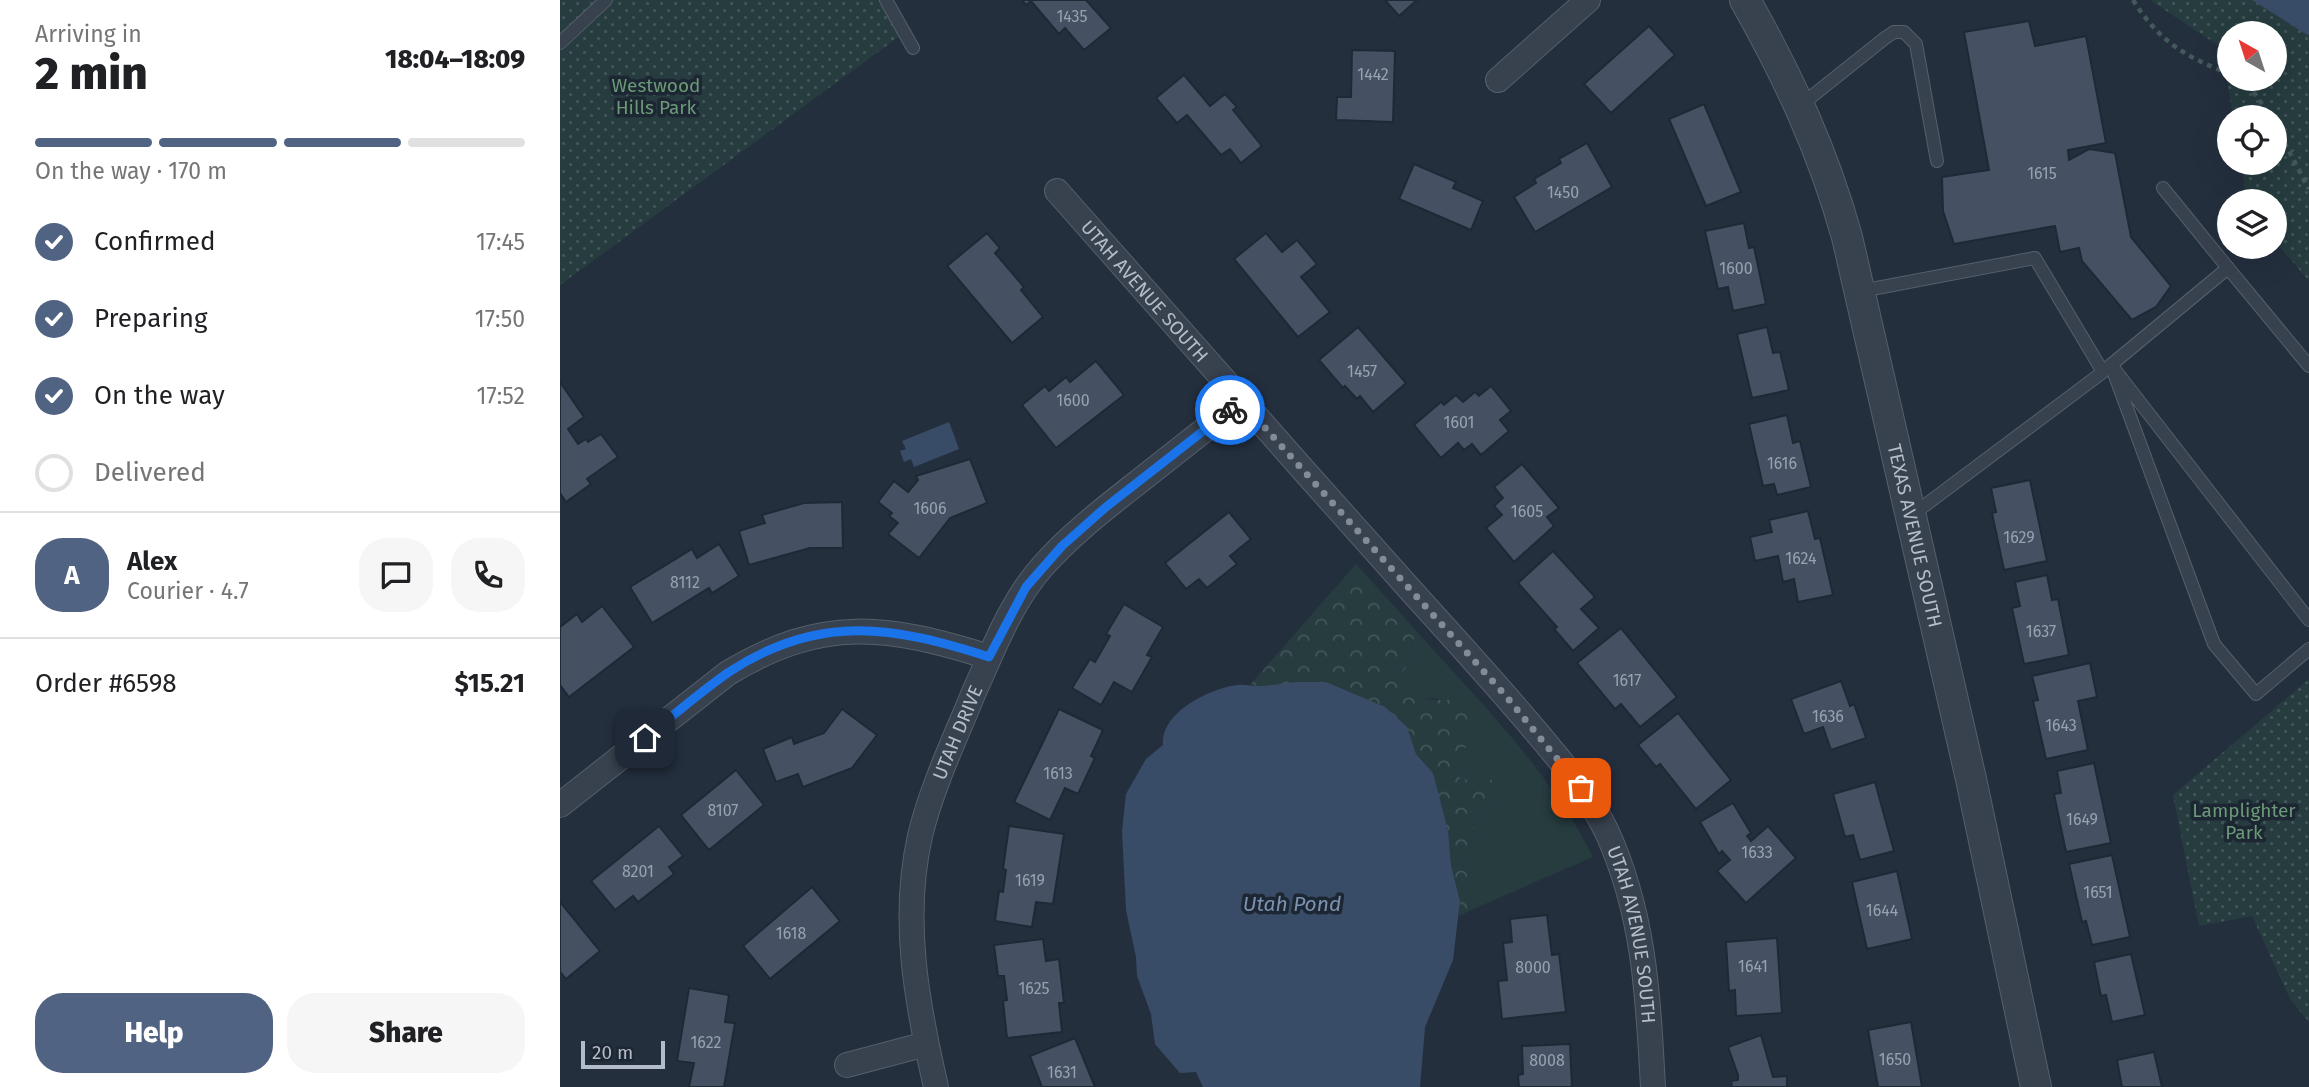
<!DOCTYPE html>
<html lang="en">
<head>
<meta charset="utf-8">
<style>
  :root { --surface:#fff; --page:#f6f6f6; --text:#202124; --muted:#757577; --line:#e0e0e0; --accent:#506383 }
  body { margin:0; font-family:"Fira Sans",sans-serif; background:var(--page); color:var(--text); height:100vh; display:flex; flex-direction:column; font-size:26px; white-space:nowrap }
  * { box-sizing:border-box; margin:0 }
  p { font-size:23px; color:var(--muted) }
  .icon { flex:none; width:38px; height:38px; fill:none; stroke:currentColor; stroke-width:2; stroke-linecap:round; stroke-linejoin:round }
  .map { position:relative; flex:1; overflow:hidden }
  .drawer { display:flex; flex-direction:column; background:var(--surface); width:560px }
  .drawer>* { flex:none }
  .needle { width:46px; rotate:321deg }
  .controls { position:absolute; left:1657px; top:21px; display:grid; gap:14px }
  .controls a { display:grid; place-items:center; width:70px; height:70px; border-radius:50%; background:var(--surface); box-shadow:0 7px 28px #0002; font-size:35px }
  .scale { position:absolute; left:21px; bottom:18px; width:84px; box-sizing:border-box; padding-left:7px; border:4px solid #b4bcc9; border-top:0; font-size:19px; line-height:24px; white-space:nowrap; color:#b4bcc9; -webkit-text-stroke:5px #1d2633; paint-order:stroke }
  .pin { position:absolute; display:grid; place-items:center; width:60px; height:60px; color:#fff; margin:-30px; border-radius:14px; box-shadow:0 4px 10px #0006 }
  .courier { position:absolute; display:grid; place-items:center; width:70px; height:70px; margin:-35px; border:5px solid #1a73e8; border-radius:50%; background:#fff; color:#222; box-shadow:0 2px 9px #0007 }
  .headline em { font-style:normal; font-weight:800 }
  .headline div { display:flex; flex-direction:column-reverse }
  .headline { display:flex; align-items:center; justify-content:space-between; height:119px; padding:0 35px }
  h1 { font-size:46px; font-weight:800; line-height:52px }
  .bar { display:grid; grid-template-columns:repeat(4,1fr); gap:10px 7px; align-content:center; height:84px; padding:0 35px }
  .bar i { height:9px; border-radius:5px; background:var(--line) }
  .bar .current { background:var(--accent) }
  .bar p { grid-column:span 4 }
  .line { display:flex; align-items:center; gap:18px; padding:0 35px; border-top:2px solid var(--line) }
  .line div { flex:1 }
  .round { display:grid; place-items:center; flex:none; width:74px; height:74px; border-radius:28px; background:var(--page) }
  ol { padding:0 35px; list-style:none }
  li { display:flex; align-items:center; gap:21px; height:77px }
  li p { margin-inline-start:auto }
  li .icon { padding:7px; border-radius:50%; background:var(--accent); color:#fff; stroke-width:4 }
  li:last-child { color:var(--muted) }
  li i { width:38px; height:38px; border:4px solid var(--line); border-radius:50% }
  .action { display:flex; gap:14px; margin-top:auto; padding:14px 35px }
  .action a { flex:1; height:80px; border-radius:28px; background:var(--accent); color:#fff; font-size:28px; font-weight:800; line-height:80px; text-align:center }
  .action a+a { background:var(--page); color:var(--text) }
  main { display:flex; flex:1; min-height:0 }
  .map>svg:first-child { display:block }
  .green { fill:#263c3f }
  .forest { fill:url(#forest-crowns) }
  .park { fill:url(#park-dots); fill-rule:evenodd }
  .water { fill:#394c67 }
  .building { fill:#455162; stroke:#1f2835; stroke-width:2 }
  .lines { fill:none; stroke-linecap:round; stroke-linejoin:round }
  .service-casing { stroke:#565f6c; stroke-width:14 }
  .minor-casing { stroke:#565f6c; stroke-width:26 }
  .tertiary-casing { stroke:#565f6c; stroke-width:32 }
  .path { stroke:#44595c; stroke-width:4.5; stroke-dasharray:5 5; stroke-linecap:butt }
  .service { stroke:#38414e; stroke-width:12 }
  .minor { stroke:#38414e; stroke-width:24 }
  .tertiary { stroke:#38414e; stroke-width:30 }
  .done { stroke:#828b98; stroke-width:7; stroke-dasharray:0 12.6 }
  .route { stroke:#1a73e8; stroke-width:9 }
  .labels { text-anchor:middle; stroke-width:7; stroke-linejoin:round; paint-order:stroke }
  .number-label { font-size:16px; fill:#98a1af }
  .park-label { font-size:19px; fill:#6b9a76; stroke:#1d2633 }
  .street-label { font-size:19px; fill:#b4bcc9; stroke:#1d2633 }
  .water-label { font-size:21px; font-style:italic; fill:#7c92b1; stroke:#1d2633 }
</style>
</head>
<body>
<main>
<section class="drawer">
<div class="headline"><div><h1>2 min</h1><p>Arriving in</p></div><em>18:04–18:09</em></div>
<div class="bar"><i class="current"></i><i class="current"></i><i class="current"></i><i></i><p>On the way · 170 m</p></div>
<ol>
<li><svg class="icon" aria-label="check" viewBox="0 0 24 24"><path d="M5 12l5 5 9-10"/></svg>Confirmed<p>17:45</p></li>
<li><svg class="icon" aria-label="check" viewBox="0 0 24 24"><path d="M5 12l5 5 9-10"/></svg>Preparing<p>17:50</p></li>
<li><svg class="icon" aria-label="check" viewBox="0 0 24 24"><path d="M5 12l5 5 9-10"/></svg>On the way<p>17:52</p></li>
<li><i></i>Delivered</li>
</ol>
<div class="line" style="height:126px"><b class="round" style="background:var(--accent);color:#fff">A</b><div><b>Alex</b><p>Courier · 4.7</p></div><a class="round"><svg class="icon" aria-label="chat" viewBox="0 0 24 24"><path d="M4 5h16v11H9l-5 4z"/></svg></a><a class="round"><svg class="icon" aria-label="phone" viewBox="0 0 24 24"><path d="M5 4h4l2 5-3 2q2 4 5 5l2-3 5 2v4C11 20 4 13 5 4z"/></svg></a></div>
<div class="line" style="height:91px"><div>Order #6598</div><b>$15.21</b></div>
<div class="action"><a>Help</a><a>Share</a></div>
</section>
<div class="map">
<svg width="1749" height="1087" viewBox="0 0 1749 1087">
  <defs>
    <pattern id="forest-crowns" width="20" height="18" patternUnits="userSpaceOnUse" patternTransform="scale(1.75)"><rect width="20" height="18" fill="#263c3f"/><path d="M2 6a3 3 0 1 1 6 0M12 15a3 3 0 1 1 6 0" fill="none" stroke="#435659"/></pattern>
    <pattern id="park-dots" width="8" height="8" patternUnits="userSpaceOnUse" patternTransform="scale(1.75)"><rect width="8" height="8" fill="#263c3f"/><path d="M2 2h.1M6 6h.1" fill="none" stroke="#435659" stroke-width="1.8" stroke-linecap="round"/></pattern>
  </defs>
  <rect width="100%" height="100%" fill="#242f3e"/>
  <!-- green -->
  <path class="green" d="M852 626C917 699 989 769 1033 857L909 911 912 883 900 861C911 846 916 835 912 816L935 801 912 782 899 777 897 759 906 747 894 712 885 701 874 698 860 699 841 688V674L855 655 849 630Z"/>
  <!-- forest -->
  <path class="forest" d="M796 564 852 626 849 630 854 638 852 644 855 655 841 674V688C848 690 851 694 858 697 864 700 887 701 894 699V712L906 713 913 725 906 747 897 759 899 777 912 782 928 775 939 790 935 801 912 816C916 835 911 846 900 861L912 883 909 911 899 916 900 901 891 865 888 830 873 773 856 754 846 727 700 686 690 685Z"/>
  <!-- park -->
  <g class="park">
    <polygon points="0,0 326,0 344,33 0,285"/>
    <path d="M1590 0H1749V281L1715 241V201H1687L1681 163H1715V117H1673L1662 48ZM1670 33H1715V79H1670Z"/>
    <polygon points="1749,679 1749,1022 1730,999 1692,916 1639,926 1613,795"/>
  </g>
  <!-- water -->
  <g class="water">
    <polygon points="1692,0 1749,0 1749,35 1746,34"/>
    <polygon points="389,422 399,449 354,467 351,459 344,462 340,451 346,449 342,441"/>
    <path d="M736 682H766L825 707 847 727 856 754 873 773 888 830 891 865 900 901 893 960 865 1027 860 1087H643L636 1072 620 1073 595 1044 591 1014 577 976 576 957 566 910 562 831 566 794 586 759 603 745C601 712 649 689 677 685 684 684 692 686 699 686 711 686 724 683 736 682Z"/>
  </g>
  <!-- building -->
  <g class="building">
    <polygon points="462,0 526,0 551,28 524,50 505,28 499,34 471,1 466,5"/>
    <polygon points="825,0 857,0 839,16"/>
    <polygon points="1469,21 1475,46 1526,36 1546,143 1508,150 1509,160 1529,149 1555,153 1571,237 1611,286 1596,307 1572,320 1522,261 1519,248 1500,252 1495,226 1394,244 1383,211 1382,177 1429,170 1404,32"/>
    <polygon points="1089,26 1115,55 1051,113 1024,84"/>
    <polygon points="792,50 835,51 833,122 776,120 777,97 791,97"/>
    <polygon points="624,75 650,106 665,94 677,107 673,110 702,146 681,163 670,149 661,155 627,115 617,123 596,98"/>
    <polygon points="1144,104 1181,192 1146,206 1109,119"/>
    <polygon points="1027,143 1052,187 975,232 954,197 976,183 974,179 1001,163 999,159"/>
    <polygon points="854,164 896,182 893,188 923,201 911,230 839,199"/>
    <polygon points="1184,223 1189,248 1194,247 1206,304 1173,311 1168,287 1158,289 1145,231"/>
    <polygon points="427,233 440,248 435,253 464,287 461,290 483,317 452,343 387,266"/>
    <polygon points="706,233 722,252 737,240 757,264 741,277 770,312 738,337 674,259"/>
    <polygon points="798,327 846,383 813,412 800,396 797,399 785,386 783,388 759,360"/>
    <polygon points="1207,327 1213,353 1220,352 1229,390 1192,398 1177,334"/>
    <polygon points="536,361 564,395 496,448 462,405 485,386 489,391 506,377 510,382"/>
    <polygon points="0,382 24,417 8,429 18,444 26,439 28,442 41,434 58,457 27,479 31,484 6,502 0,493"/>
    <polygon points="931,386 951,411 940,420 949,431 921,455 912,444 904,450 898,443 881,458 854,425 881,402 884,405 896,395 903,402 915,392 919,396"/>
    <polygon points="1227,415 1233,443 1240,441 1251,487 1217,495 1214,484 1203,486 1189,424"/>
    <polygon points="410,459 427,503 390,518 359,558 328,534 338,523 329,516 332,513 318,502 334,481 348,492 358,480 356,476"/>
    <polygon points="962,464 999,508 987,517 994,526 954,562 926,528 942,515 934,506 943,498 934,487"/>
    <polygon points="1470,480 1487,561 1444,570 1432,513 1436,512 1431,488"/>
    <polygon points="282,502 283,548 250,548 189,565 179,531 205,523 202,515 244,503"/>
    <polygon points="1248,511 1255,539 1260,538 1273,595 1238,602 1234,579 1223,582 1218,556 1195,561 1190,537 1212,532 1209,520"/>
    <polygon points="669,512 691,539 670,556 677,564 647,588 639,579 626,589 605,563"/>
    <polygon points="159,544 179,576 152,593 149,588 92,623 70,587 132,549 137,558"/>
    <polygon points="993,551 1035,597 1021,609 1039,628 1013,651 994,629 997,627 958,583"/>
    <polygon points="1487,575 1492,600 1498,599 1509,655 1464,664 1452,608 1460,606 1455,582"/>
    <polygon points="564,604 603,627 587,655 592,657 572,692 554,682 541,705 512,688 530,659 535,662 550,636 546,634"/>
    <polygon points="42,606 74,647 9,697 0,685 0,627 17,614 22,622"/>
    <polygon points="1061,628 1117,697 1080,727 1061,704 1055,709 1017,663"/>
    <polygon points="1530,663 1537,697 1518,701 1528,750 1486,759 1473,701 1478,700 1472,676"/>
    <polygon points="1281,681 1290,706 1294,704 1306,738 1271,750 1263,727 1244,734 1231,699"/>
    <polygon points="282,709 317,735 292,768 243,787 238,774 216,782 203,749 232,737 234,744 264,733"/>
    <polygon points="499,709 543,730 531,756 535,758 518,794 505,788 490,820 454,802"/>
    <polygon points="1118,713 1171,780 1136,809 1100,764 1096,767 1078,745"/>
    <polygon points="1534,763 1551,843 1506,852 1494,794 1501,793 1497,771"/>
    <polygon points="176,770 204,805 149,850 121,815"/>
    <polygon points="1315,782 1334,851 1300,860 1293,835 1285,837 1273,794"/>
    <polygon points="1173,803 1191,833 1187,836 1191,841 1208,826 1236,858 1186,903 1157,871 1170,860 1162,851 1159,854 1140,822"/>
    <polygon points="99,826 123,856 109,867 114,874 78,902 73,896 55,910 31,881"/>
    <polygon points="449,826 504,834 493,904 476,902 472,927 435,921 439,891 443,892 446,870 443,869"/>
    <polygon points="1552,855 1570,937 1532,945 1526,921 1522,922 1509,864"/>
    <polygon points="1337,871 1352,939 1307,949 1292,882"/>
    <polygon points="252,887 280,921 210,979 183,946"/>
    <polygon points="0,902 40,951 6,979 0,972"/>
    <polygon points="987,915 992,955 999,954 1006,1012 942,1019 938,981 947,980 943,943 952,942 950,919"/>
    <polygon points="1217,938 1222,1013 1176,1016 1175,990 1169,991 1166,942"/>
    <polygon points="483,939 486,961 499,959 504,1003 499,1003 502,1032 447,1038 443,1001 447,1000 444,976 438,976 434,945"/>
    <polygon points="1571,954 1585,1015 1552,1022 1546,995 1541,996 1534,962"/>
    <polygon points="129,988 169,995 165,1022 175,1023 164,1087 129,1087 134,1063 117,1061"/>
    <polygon points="1351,1022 1362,1087 1318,1087 1308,1030"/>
    <polygon points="1201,1035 1213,1077 1227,1076 1227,1087 1172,1087 1171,1081 1178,1080 1178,1075 1168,1047"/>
    <polygon points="515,1038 535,1087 482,1087 470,1056"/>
    <polygon points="1010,1044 1012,1087 959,1087 958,1075 963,1074 962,1046"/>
    <polygon points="1594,1052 1602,1087 1562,1087 1557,1060"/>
  </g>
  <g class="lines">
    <defs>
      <g id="service">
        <polyline points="326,0 353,48"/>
        <polyline points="0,43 46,0"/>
        <polyline points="1241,105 1325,38 1334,32 1344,32 1356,44 1377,161"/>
        <polyline points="1668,268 1749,366"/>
        <polyline points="1301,291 1475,258 1543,372 1352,515"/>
        <polyline points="1546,369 1668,268 1603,188"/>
        <polyline points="1749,620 1551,365 1654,644 1696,694 1749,649"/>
      </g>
      <g id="minor">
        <polyline points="938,80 1028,0"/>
        <path id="s1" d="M497 191C616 327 735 461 855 595 895 639 935 683 973 728 1001 761 1028 793 1047 832 1085 916 1088 997 1093 1087"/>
        <path d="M0 805 168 673C263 616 327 625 429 657"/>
        <polyline points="287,1065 366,1044"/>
        <path id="s2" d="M376 1087C357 1004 341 920 360 836 372 786 395 739 414 692 433 650 451 602 482 567 510 535 544 509 577 483 611 456 646 429 681 401"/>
      </g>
      <g id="tertiary">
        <path id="s3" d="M1185 0C1229 78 1263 151 1287 237L1411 779 1476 1087"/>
      </g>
    </defs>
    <!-- service casing -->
    <use href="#service" class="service-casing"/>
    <!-- minor casing -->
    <use href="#minor" class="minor-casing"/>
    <!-- tertiary casing -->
    <use href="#tertiary" class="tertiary-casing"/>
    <!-- path -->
    <g class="path">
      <path d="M1573 0C1599 41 1625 57 1670 74"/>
      <polyline points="1678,79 1695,94 1711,117"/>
      <polyline points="1715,125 1749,189"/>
    </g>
    <!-- service -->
    <use href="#service" class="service"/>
    <!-- minor -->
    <use href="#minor" class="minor"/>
    <!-- tertiary -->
    <use href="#tertiary" class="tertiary"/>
  </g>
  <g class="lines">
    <!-- done -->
    <polyline class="done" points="670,410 681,401 946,696 1021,788"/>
    <!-- route -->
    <path class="route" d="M85 738C113 716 140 692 169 672 259 613 333 626 429 657L466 587 502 546 546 507 670 410"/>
  </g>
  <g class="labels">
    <!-- number labels -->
    <g class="number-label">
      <text x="512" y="22">1435</text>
      <text x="813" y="80">1442</text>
      <text x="1482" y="179">1615</text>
      <text x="1003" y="198">1450</text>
      <text x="1176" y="274">1600</text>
      <text x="802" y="377">1457</text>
      <text x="513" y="406">1600</text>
      <text x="899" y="428">1601</text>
      <text x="1222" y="469">1616</text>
      <text x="370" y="514">1606</text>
      <text x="967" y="517">1605</text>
      <text x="1459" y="543">1629</text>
      <text x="1241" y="564">1624</text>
      <text x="125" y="588">8112</text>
      <text x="1481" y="637">1637</text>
      <text x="1067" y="686">1617</text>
      <text x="1268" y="722">1636</text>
      <text x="1501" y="731">1643</text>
      <text x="498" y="779">1613</text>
      <text x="163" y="816">8107</text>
      <text x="1522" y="825">1649</text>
      <text x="1197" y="858">1633</text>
      <text x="78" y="877">8201</text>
      <text x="470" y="886">1619</text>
      <text x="1538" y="898">1651</text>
      <text x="1322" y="916">1644</text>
      <text x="231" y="939">1618</text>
      <text x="1193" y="972">1641</text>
      <text x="973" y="973">8000</text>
      <text x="474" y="994">1625</text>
      <text x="146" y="1048">1622</text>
      <text x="1335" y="1065">1650</text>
      <text x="987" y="1066">8008</text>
      <text x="502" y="1078">1631</text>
    </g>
    <!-- park labels -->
    <g class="park-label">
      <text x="96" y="92">Westwood<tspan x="96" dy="22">Hills Park</tspan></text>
      <text x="1684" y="817">Lamplighter<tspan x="1684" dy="22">Park</tspan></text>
    </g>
    <!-- street labels -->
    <g class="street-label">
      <text dy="7" stroke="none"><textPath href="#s1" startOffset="133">UTAH AVENUE SOUTH</textPath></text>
      <text dy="7" stroke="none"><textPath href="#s3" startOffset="565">TEXAS AVENUE SOUTH</textPath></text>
      <text dy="7" stroke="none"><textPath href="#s2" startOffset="364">UTAH DRIVE</textPath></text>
      <text dy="7" stroke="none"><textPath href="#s1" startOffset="952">UTAH AVENUE SOUTH</textPath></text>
    </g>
    <!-- water labels -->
    <g class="water-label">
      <text x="732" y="911">Utah Pond</text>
    </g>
  </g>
</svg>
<div class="controls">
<a><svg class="needle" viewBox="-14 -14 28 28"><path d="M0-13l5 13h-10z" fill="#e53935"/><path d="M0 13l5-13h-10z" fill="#757577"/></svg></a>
<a><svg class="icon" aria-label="locate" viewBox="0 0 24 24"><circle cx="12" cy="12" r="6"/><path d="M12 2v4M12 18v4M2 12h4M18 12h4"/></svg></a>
<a><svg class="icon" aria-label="layers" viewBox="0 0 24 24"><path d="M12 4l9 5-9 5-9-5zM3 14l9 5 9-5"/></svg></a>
</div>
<div class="scale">20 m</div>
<div class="pin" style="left:1021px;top:788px;background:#ea580c"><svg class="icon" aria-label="bag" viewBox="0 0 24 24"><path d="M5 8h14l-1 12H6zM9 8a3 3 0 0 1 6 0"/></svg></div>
<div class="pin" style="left:85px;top:738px;background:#1f2937"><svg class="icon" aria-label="home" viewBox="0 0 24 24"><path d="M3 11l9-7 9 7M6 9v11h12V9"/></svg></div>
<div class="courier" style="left:670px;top:410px"><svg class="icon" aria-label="bike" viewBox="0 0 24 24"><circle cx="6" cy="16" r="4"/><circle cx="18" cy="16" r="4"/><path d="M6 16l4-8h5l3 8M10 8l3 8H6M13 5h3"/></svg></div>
</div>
</main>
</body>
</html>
